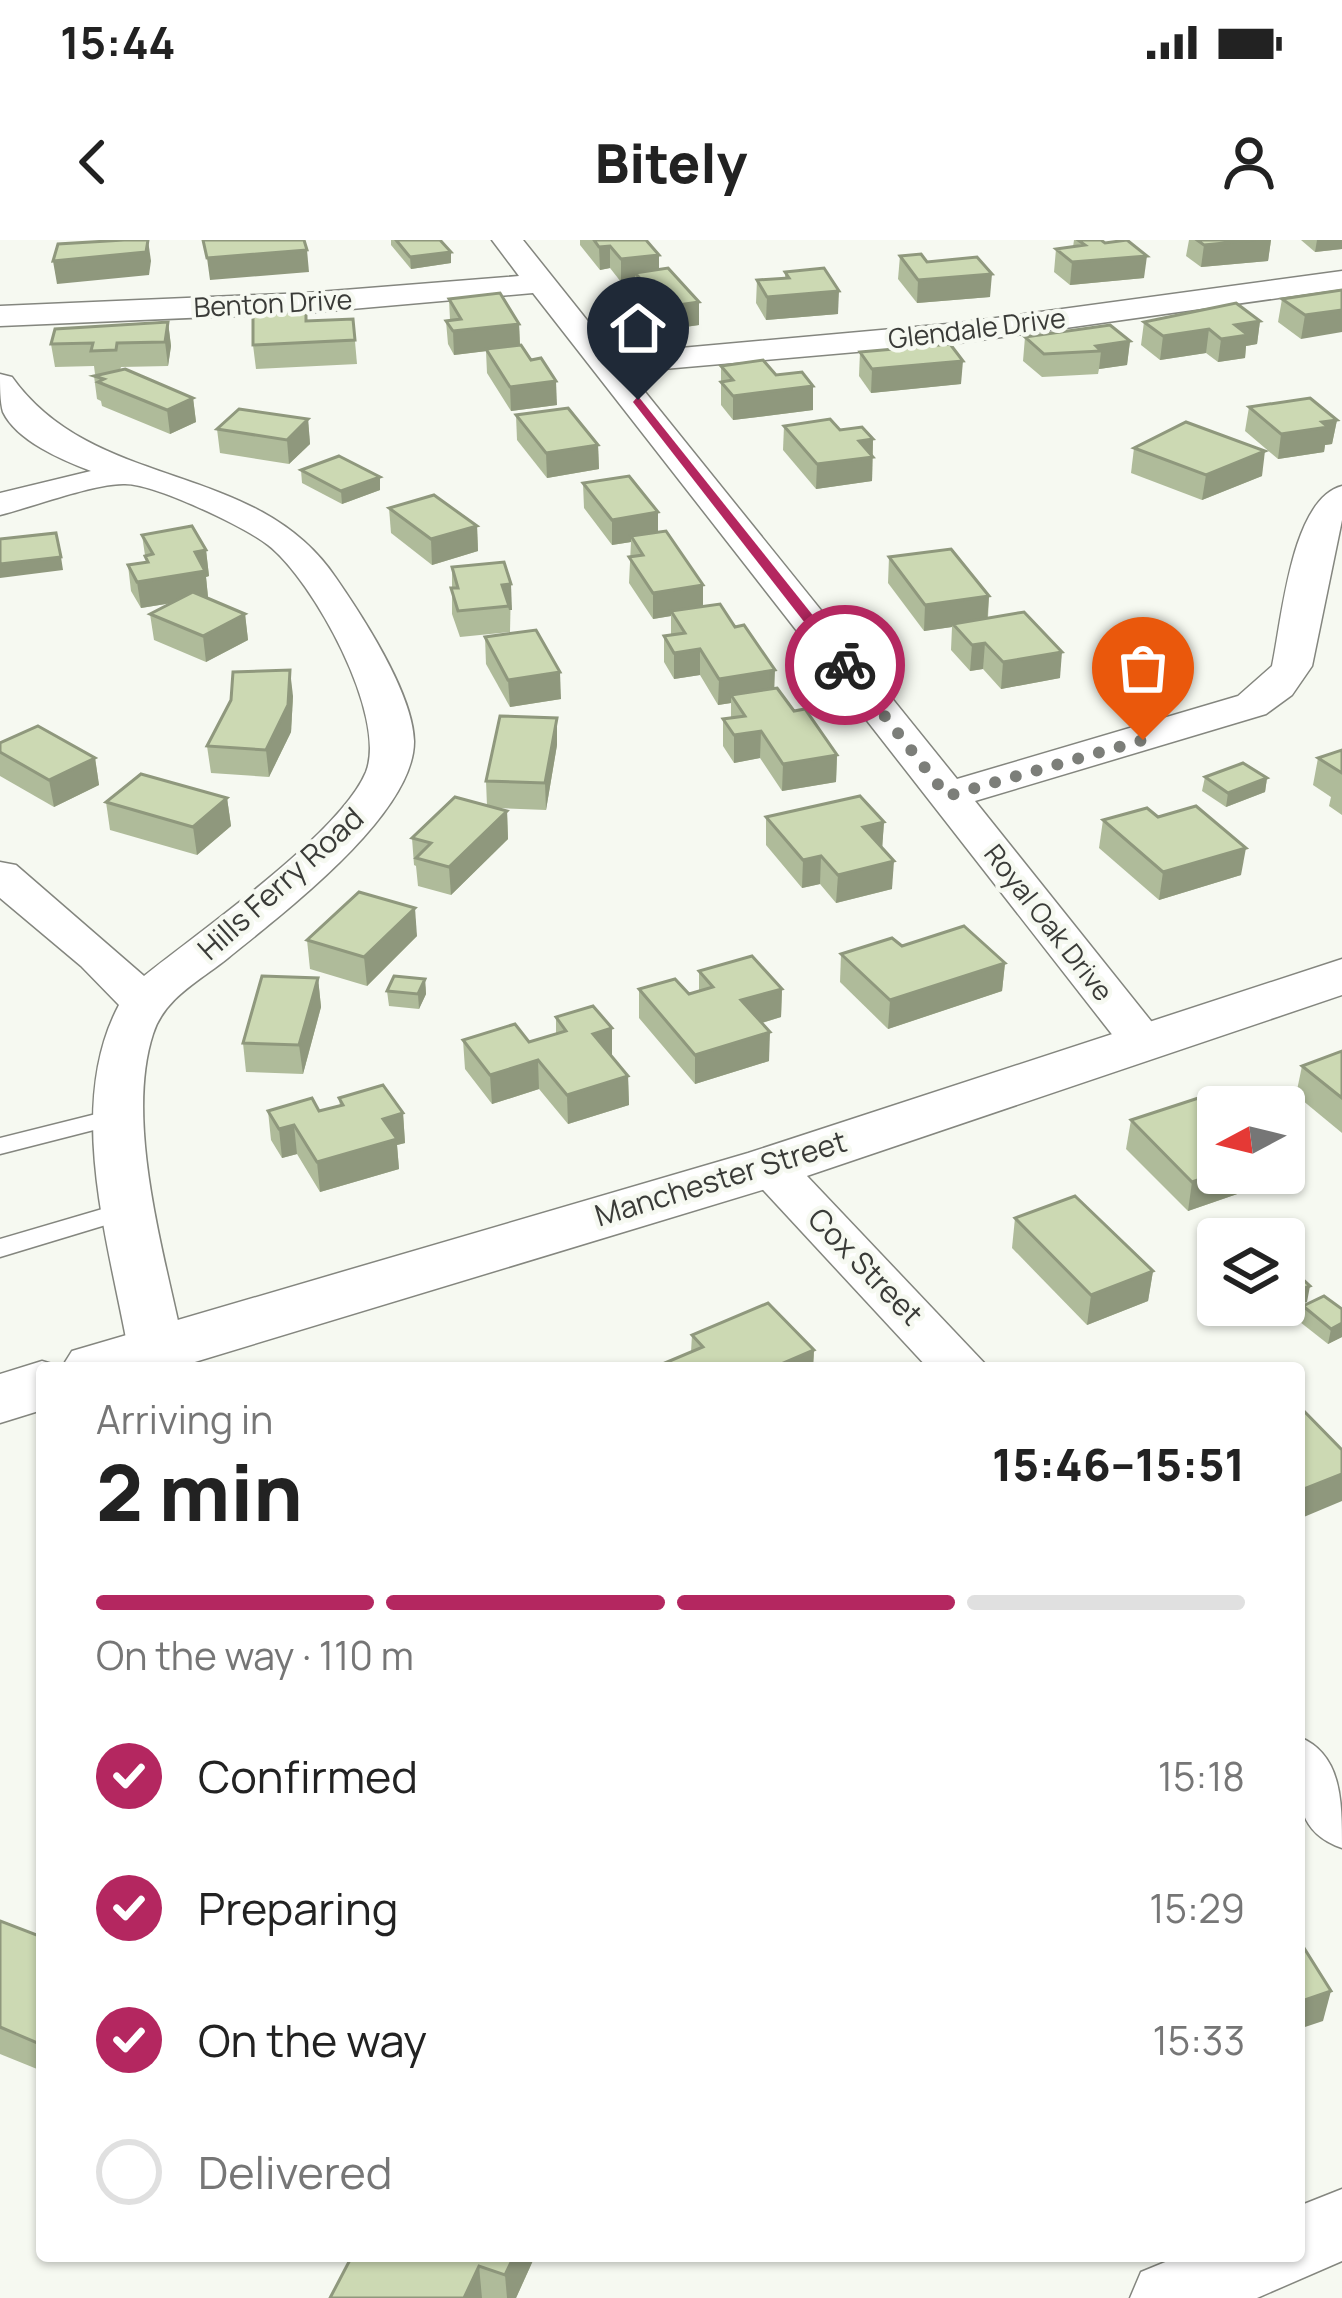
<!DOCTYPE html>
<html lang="en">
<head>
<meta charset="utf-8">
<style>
  :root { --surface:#fff; --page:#f2f2f2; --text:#222; --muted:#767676; --line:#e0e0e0; --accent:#b42760 }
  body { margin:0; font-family:Manrope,sans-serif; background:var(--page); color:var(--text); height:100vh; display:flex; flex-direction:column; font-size:45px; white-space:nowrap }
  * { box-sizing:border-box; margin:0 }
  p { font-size:39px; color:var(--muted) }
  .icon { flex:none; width:66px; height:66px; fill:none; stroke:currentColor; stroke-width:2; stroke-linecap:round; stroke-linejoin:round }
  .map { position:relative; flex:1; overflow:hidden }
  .sheet { position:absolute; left:36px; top:1122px; width:1269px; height:900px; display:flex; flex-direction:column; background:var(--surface); border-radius:12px; box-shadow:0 3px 9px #0004 }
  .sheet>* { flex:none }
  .needle { width:78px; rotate:263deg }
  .fabs { position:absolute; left:1197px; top:846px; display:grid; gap:24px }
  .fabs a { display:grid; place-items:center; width:108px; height:108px; border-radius:12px; background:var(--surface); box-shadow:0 3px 9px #0004; font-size:60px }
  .pin { position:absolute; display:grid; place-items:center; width:102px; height:102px; color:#fff; margin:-123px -51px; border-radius:50% 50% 50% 0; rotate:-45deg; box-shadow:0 0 12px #0007 }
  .pin .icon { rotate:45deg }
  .courier { position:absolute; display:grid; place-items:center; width:120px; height:120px; margin:-60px; border:9px solid #b42760; border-radius:50%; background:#fff; color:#222; box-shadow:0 3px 15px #0007 }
  .summary em { font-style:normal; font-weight:800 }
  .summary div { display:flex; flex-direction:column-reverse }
  .summary { display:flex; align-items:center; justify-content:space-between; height:204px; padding:0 60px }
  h1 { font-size:78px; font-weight:800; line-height:90px }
  .bar { display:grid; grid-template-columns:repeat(4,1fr); gap:18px 12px; align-content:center; height:144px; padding:0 60px }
  .bar i { height:15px; border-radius:9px; background:var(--line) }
  .bar .on { background:var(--accent) }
  .bar p { grid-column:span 4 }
  ol { padding:0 60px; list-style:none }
  li { display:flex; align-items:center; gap:36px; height:132px }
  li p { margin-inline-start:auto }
  li .icon { padding:12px; border-radius:50%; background:var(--accent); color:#fff; stroke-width:4 }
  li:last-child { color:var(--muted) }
  li i { width:66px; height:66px; border:6px solid var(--line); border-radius:50% }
  .status { display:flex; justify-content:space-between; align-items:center; height:84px; padding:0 60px; background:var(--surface); direction:ltr }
  .status svg { height:33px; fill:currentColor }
  header { display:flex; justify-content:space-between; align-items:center; height:156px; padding:0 60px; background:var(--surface); font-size:54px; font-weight:800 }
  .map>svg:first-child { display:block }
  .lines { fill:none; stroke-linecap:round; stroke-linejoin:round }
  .service-casing { stroke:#84867f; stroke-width:3 }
  .minor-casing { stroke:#84867f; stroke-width:3 }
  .tertiary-casing { stroke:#84867f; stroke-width:3 }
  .service { fill:#fff; fill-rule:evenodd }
  .minor { fill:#fff; fill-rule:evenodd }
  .tertiary { fill:#fff; fill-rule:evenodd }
  .wall { fill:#afbb9a }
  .shaded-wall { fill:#8f987d }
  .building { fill:#ccd9b3; stroke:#8f987d; stroke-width:3 }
  .route { fill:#b42760 }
  .done { stroke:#7c7e79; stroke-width:12; stroke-dasharray:0 21.6 }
  .labels { text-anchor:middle; stroke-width:9; stroke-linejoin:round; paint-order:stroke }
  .far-street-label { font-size:27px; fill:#3a3b38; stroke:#f6f9f1 }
  .street-label { font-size:30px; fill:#3a3b38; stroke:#f6f9f1 }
</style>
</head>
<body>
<div class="status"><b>15:44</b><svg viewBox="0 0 49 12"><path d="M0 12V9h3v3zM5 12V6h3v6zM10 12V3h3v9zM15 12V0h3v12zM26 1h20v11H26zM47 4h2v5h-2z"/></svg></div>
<header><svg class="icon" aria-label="back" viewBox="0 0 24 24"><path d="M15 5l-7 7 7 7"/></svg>Bitely<svg class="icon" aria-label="person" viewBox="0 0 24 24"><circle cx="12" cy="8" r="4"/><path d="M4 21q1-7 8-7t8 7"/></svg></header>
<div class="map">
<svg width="1342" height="2058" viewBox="0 0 1342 2058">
  <rect width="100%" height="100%" fill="#f6f9f1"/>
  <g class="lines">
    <defs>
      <g id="service">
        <polygon points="120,868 133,876 129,881 0,914 0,898"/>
        <polygon points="133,960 146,968 142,974 0,1017 0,999"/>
      </g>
      <g id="minor">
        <path d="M492 0H523L614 114 959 83 1342 31V49L959 103 629 132 957 539 1238 456 1272 426C1282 380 1291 259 1342 246V280L1312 426 1292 455 1266 474 975 561 1159 791 1166 801 1159 811 1142 816 1125 811 533 53 306 73 0 86V66L306 53 519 36Z"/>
        <path d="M0 134 12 137C95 253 256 219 336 338 363 377 413 454 414 501 415 574 282 674 228 718 201 740 164 758 153 794 124 883 166 1019 184 1109L176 1122 156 1128 136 1122 128 1109C109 1003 65 866 119 765L81 726 0 658V622L16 625 144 736C200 691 340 594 366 532 388 476 313 340 268 305 243 286 155 244 125 244 96 243 32 267 0 275V253L91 231C62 220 17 201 3 172 0 162 0 146 0 134Z"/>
        <polygon points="770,911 788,916 989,1128 928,1128 752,938 744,927 752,916"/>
        <path d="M1299 1497C1342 1514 1342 1561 1342 1608 1289 1590 1299 1545 1299 1497Z"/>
        <polygon points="1342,1949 1342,2021 1257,2058 1130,2058 1141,2032 1180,2016 1299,2016 1299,1966"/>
      </g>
      <polygon id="tertiary" points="1342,719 1342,755 792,941 175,1128 42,1128 42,1170 0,1183 0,1134 42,1121 62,1127 72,1111 748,913"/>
    </defs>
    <!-- service casing -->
    <use href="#service" class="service-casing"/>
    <!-- minor casing -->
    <use href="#minor" class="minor-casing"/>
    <!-- tertiary casing -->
    <use href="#tertiary" class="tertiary-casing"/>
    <!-- service -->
    <use href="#service" class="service"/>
    <!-- minor -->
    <use href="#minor" class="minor"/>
    <!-- tertiary -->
    <use href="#tertiary" class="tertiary"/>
  </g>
  <!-- wall -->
  <g class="wall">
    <polygon points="391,0 440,0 451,23 411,29 391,5"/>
    <polygon points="580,0 646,0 659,30 699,62 699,85 657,91 641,73 641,63 635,55 635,40 621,42 610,28 600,30 580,5"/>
    <polygon points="1074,0 1101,0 1144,38 1070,45 1054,32 1056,9 1073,7"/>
    <polygon points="1189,0 1271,0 1268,21 1201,27 1186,16"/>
    <polygon points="1301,0 1342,0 1342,9 1315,12"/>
    <polygon points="900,16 927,22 990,57 917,63 898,39"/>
    <polygon points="785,32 838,74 766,80 756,63 757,40 785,38"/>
    <polygon points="1342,50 1301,99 1278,82 1282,59"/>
    <polygon points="449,59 519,84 520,105 557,165 511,171 487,133 486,111 454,115 448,104 446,81 450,80"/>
    <polygon points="353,79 357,124 256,129 253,105 307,81"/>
    <polygon points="1260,81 1257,104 1246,106 1245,118 1218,122 1206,113 1160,120 1141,105 1144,82"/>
    <polygon points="168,82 171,106 168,126 121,127 120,130 193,158 196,182 170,194 102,166 101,161 97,159 94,136 101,134 95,134 94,126 55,127 51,104"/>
    <polygon points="1025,97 1130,101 1127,125 1099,129 1098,134 1042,137 1023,121"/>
    <polygon points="860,112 961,144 871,153 859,136"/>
    <polygon points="721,126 776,135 813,146 813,170 733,180 721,165"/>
    <polygon points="1249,167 1337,180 1332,204 1325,205 1324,212 1278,219 1245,191"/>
    <polygon points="516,175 598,205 599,229 547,238 517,200"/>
    <polygon points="308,179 310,204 289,224 220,213 217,189"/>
    <polygon points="784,186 840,190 873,199 872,241 816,249 783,210"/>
    <polygon points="1134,208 1262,236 1202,260 1131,233"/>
    <polygon points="301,230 380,250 342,264 302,243"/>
    <polygon points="583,243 658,292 703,366 794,471 837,515 836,542 782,551 760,518 734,523 723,506 723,479 731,478 731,463 718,465 700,435 674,439 664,422 664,396 671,395 671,376 653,379 629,343 631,302 612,305 584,268"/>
    <polygon points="389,268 477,286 478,311 432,325 391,293"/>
    <polygon points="142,295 206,310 209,336 206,337 208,357 205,357 245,374 248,400 206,422 154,400 150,374 172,363 141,368 131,351 128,325 146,322"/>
    <polygon points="889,317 989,356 988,378 1060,438 1001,449 983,429 970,431 951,410 952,387 924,391 888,343"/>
    <polygon points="452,327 511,344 510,392 460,397 452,374"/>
    <polygon points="485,397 561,459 510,467 486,424"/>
    <polygon points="293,456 291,492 269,537 211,533 207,506"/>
    <polygon points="0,503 95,518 99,545 54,567 0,536"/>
    <polygon points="557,505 546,570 497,568 507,571 508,599 451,655 418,646 416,626 414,625 412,598 487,566 486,541"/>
    <polygon points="1342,510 1342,575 1329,566 1331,557 1313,545 1318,518"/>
    <polygon points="1205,537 1267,538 1265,552 1226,567 1202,551"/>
    <polygon points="227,558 231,586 197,615 110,590 106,562"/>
    <polygon points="766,577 884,582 882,608 892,649 836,663 820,644 802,648 766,605"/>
    <polygon points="1158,577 1241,635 1159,660 1099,608 1103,580"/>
    <polygon points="417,696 367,746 310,729 307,700"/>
    <polygon points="902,706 1005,723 1002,751 888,789 840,742 841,714"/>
    <polygon points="699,731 782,749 781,777 762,783 769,821 695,844 639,778 639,749 689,754 699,751"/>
    <polygon points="318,738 321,767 303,834 246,832 243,803"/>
    <polygon points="425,739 426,754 419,769 389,766 387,751"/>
    <polygon points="556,777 612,788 612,817 628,836 629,865 568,884 539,849 492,864 465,829 463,800 529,802 556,794"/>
    <polygon points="1342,811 1342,893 1296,855 1302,826"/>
    <polygon points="339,858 403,873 405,903 397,905 399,929 320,952 297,914 282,918 271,900 268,871 319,871 340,866"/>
    <polygon points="1131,880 1243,952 1188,971 1126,909"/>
    <polygon points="1015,978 1153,1031 1148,1061 1087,1085 1012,1008"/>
    <polygon points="1303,1066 1342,1069 1342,1097 1328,1104 1300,1082"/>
    <polygon points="692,1095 814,1110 813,1128 653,1128 691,1112"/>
    <polygon points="0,1681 42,1697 42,1831 0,1814"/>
    <polygon points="352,2016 535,2016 516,2058 330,2058"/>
  </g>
  <!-- shaded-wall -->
  <g class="shaded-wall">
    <polygon points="148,0 151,21 149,35 57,44 53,21"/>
    <polygon points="1255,0 1271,0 1268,21 1201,27 1204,5"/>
    <polygon points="1317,0 1342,0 1342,9 1315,12"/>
    <polygon points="610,6 610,28 600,30 599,7"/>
    <polygon points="307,10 309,32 210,40 207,18"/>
    <polygon points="451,12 451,23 411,29 410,17"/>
    <polygon points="659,15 659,38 635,33 635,40 621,42 621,19"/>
    <polygon points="1147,16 1144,38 1070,45 1072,22"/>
    <polygon points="992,34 990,57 917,63 918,40"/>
    <polygon points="839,51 838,74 766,80 767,57"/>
    <polygon points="699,62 699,85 657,91 657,68"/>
    <polygon points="1342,70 1342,92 1301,99 1305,75"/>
    <polygon points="1260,81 1257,104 1246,106 1245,118 1218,122 1221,99 1235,85"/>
    <polygon points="168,82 171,106 168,126 165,102"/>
    <polygon points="519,84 520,107 454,115 453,91"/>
    <polygon points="1209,89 1206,113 1160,120 1163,96"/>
    <polygon points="1130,101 1127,125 1099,129 1101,111 1096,106"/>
    <polygon points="963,121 961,144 871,153 872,129"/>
    <polygon points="556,141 557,165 511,171 510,147"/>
    <polygon points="813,146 813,170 733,180 733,156"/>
    <polygon points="193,158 196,182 170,194 167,170"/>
    <polygon points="308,179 310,204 289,224 287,200"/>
    <polygon points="1337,180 1332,204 1325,205 1324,212 1278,219 1281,194 1322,182"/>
    <polygon points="873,199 872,241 816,249 817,224 859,201"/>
    <polygon points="598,205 599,229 547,238 546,213"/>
    <polygon points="1265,211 1262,236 1202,260 1206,235"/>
    <polygon points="380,237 380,250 342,264 341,251"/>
    <polygon points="658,272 658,298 631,296 631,302 612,305 612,280"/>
    <polygon points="477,286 478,311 432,325 431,299"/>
    <polygon points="206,310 209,336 206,337 208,357 141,368 137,342 195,312"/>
    <polygon points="61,317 63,330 0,338 0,324"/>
    <polygon points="511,344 512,370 509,370 502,345"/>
    <polygon points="703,345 703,371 671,371 671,376 653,379 653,353"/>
    <polygon points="989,356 987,382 953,384 952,387 924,391 925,365"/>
    <polygon points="245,374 248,400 206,422 203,396"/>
    <polygon points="985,403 983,429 970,431 972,405"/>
    <polygon points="700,409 700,435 674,439 674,413"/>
    <polygon points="1062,412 1060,438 1001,449 1003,422"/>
    <polygon points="290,430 293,456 291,492 269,537 266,510"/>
    <polygon points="775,430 774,457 731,455 731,463 718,465 719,439"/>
    <polygon points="560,432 561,459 510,467 508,440"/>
    <polygon points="557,478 557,505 546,570 545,543"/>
    <polygon points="761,491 760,518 734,523 734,495"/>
    <polygon points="837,515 836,542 782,551 783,524"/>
    <polygon points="95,518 99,545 54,567 49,540"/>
    <polygon points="1267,538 1265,552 1226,567 1228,553"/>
    <polygon points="227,558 231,586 197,615 193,587"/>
    <polygon points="507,571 508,599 451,655 449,627"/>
    <polygon points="884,582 882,610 863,587"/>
    <polygon points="1246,608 1241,635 1159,660 1163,632"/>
    <polygon points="821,616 820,644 802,648 803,620"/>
    <polygon points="894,621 892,649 836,663 838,635"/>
    <polygon points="415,668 417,696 367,746 364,717"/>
    <polygon points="1005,723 1002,751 888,789 890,760"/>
    <polygon points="318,738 321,767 303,834 299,805"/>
    <polygon points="425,739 426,754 419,769 418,754"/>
    <polygon points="782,749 781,777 741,789 741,760"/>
    <polygon points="612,788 612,817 593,794"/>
    <polygon points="770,792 769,821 695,844 695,815"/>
    <polygon points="538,820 539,849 492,864 490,835"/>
    <polygon points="628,836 629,865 568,884 567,855"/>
    <polygon points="403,873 405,903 397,905 399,929 320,952 317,922 383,879"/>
    <polygon points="294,885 297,914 282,918 279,889"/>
    <polygon points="1218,933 1246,933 1243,952 1188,971 1192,942"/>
    <polygon points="1153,1031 1148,1061 1087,1085 1091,1055"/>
    <polygon points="1310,1046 1307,1062 1281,1072 1282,1065 1284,1065 1284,1056"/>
    <polygon points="1342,1083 1342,1097 1328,1104 1331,1089"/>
    <polygon points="814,1110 813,1128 772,1128"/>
    <polygon points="1342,1234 1342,1261 1299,1279 1299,1251"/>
    <polygon points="1331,1751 1323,1781 1299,1789 1299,1762"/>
    <polygon points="514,2016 535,2016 516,2058 507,2058 505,2035"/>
    <polygon points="479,2026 482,2058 464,2058"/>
  </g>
  <!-- building -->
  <g class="building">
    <polygon points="124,0 148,0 146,12 53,21 58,4"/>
    <polygon points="203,0 304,0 307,10 207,18"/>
    <polygon points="396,0 440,0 451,12 410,17"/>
    <polygon points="594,0 646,0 659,15 621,19 610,6 599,7"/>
    <polygon points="1078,0 1101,0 1105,3 1127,0 1147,16 1072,22 1056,9 1085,5"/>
    <polygon points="1197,0 1255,0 1204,5"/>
    <polygon points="921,14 927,22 977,17 992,34 918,40 900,16"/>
    <polygon points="668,28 699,62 657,68 641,50 650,49 635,33"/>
    <polygon points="824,28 839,51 767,57 757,40 789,38 785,32"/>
    <polygon points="1342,50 1342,70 1305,75 1282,59"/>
    <polygon points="500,53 519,84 453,91 446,81 461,79 449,59"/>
    <polygon points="1236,63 1260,81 1235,85 1248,95 1221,99 1209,89 1163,96 1144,82"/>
    <polygon points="306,72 306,81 353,79 355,100 253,105 253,74"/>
    <polygon points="168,82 165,102 117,103 116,110 91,111 93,103 51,104 55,89"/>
    <polygon points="1110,85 1130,101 1096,106 1101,111 1044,114 1025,97"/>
    <polygon points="950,104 963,121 872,129 860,112"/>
    <polygon points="521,105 531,120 541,118 556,141 510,147 486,109"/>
    <polygon points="763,120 776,135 802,132 813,146 733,156 721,142 733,140 721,126"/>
    <polygon points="125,129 193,158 167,170 98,142 104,139 94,136"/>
    <polygon points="1310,158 1337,180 1322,182 1328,187 1281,194 1249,167"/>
    <polygon points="568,168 598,205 546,213 516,175"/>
    <polygon points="239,169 308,179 287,200 217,189"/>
    <polygon points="830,179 840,190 862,187 873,199 859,201 873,217 817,224 784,186"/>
    <polygon points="1186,182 1265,211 1206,235 1134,208"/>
    <polygon points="339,216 380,237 341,251 301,230"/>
    <polygon points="629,236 658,272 612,280 583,243"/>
    <polygon points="434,255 477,286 431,299 389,268"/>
    <polygon points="192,286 206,310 195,312 205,331 137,342 128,325 148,322 145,316 153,314 142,295"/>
    <polygon points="666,291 703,345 653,353 629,317 643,315 631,296"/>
    <polygon points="56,293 61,317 0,324 0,299"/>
    <polygon points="951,309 989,356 925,365 889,317"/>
    <polygon points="504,322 511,344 502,345 509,366 458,371 451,348 458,348 452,327"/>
    <polygon points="193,352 245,374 203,396 150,374"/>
    <polygon points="720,364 735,387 744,385 775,430 719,439 700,409 674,413 664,396 685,393 671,371"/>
    <polygon points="1024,372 1062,412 1003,422 985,403 972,405 953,384"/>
    <polygon points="536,390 560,432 508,440 485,397"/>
    <polygon points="290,430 288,465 266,510 207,506 231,460 233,432"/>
    <polygon points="777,448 794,471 805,469 837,515 783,524 761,491 734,495 723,479 745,476 731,455"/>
    <polygon points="500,476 557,478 545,543 486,541"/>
    <polygon points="38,486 95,518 49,540 0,512 0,503"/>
    <polygon points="1342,510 1342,533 1318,518"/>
    <polygon points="1243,523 1267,538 1228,553 1205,537"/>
    <polygon points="141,534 227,558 193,587 106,562"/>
    <polygon points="860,556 884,582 863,587 894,621 838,635 821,616 803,620 766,577"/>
    <polygon points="455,557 507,571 449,627 416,618 431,603 412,598"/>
    <polygon points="1196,566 1246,608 1163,632 1103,580 1147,568 1158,577"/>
    <polygon points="359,652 415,668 364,717 307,700"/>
    <polygon points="964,686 1005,723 890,760 841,714 892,698 902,706"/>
    <polygon points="752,716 782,749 741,760 770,792 695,815 639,749 675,739 689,754 713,747 699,731"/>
    <polygon points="262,736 318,738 299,805 243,803"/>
    <polygon points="394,736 425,739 418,754 387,751"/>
    <polygon points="593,766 612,788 593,794 628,836 567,855 538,820 490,835 463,800 515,784 529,802 566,791 556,777"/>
    <polygon points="1342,811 1342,858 1302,826"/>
    <polygon points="383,845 403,873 383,879 397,899 317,922 294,885 279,889 268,871 312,858 319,871 343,865 339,858"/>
    <polygon points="1223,850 1240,867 1218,867 1218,933 1192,942 1131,880"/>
    <polygon points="1075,956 1153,1031 1091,1055 1015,978"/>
    <polygon points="1284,1022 1310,1046 1284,1056"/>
    <polygon points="1324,1056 1342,1069 1342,1083 1331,1089 1303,1066"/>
    <polygon points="768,1063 814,1110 772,1128 653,1128 703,1107 692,1095"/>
    <polygon points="1299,1166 1342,1210 1342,1234 1299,1251"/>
    <polygon points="0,1681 42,1697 42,1805 0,1787"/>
    <polygon points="1299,1700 1331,1751 1299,1762"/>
    <polygon points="352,2016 514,2016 505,2035 479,2026 464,2058 330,2058"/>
  </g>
  <!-- route -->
  <polygon class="route" points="638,156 850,422 850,428 840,428 633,162"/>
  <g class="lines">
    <!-- done -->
    <polyline class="done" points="845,425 947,556 1143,500"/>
  </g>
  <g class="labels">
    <!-- far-street labels -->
    <g class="far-street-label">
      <text transform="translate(273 64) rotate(-3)" y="9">Benton Drive</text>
      <text transform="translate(977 89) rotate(-7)" y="9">Glendale Drive</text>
      <text transform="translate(1048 683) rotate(52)" y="9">Royal Oak Drive</text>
    </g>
    <!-- street labels -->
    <g class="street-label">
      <text transform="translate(281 644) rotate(-42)" y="10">Hills Ferry Road</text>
      <text transform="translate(721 939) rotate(-17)" y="10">Manchester Street</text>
      <text transform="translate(865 1027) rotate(46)" y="10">Cox Street</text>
    </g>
  </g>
</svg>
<div class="fabs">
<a><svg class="needle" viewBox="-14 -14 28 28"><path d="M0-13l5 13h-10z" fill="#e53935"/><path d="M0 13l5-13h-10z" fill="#767676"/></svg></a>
<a><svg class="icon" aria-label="layers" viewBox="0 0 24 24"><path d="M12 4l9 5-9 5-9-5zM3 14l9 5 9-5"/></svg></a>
</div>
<div class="pin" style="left:1143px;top:500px;background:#ea580c"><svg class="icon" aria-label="bag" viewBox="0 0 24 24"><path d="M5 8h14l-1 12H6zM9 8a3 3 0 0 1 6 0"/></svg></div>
<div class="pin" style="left:638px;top:160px;background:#1f2937"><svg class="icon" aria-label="home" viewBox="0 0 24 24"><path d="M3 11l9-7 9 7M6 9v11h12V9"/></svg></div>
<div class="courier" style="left:845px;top:425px"><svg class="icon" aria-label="bike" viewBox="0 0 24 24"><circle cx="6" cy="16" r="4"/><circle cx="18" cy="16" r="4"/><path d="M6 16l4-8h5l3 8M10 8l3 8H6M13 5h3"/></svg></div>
<section class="sheet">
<div class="summary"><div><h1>2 min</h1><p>Arriving in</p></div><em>15:46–15:51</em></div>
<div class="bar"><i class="on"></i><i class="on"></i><i class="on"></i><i></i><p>On the way · 110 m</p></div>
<ol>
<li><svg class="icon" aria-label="check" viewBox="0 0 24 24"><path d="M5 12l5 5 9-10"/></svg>Confirmed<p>15:18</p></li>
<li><svg class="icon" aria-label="check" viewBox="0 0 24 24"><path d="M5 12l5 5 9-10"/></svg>Preparing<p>15:29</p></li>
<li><svg class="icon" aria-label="check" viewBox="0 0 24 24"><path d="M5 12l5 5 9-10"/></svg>On the way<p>15:33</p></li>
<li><i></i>Delivered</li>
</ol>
</section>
</div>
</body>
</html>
